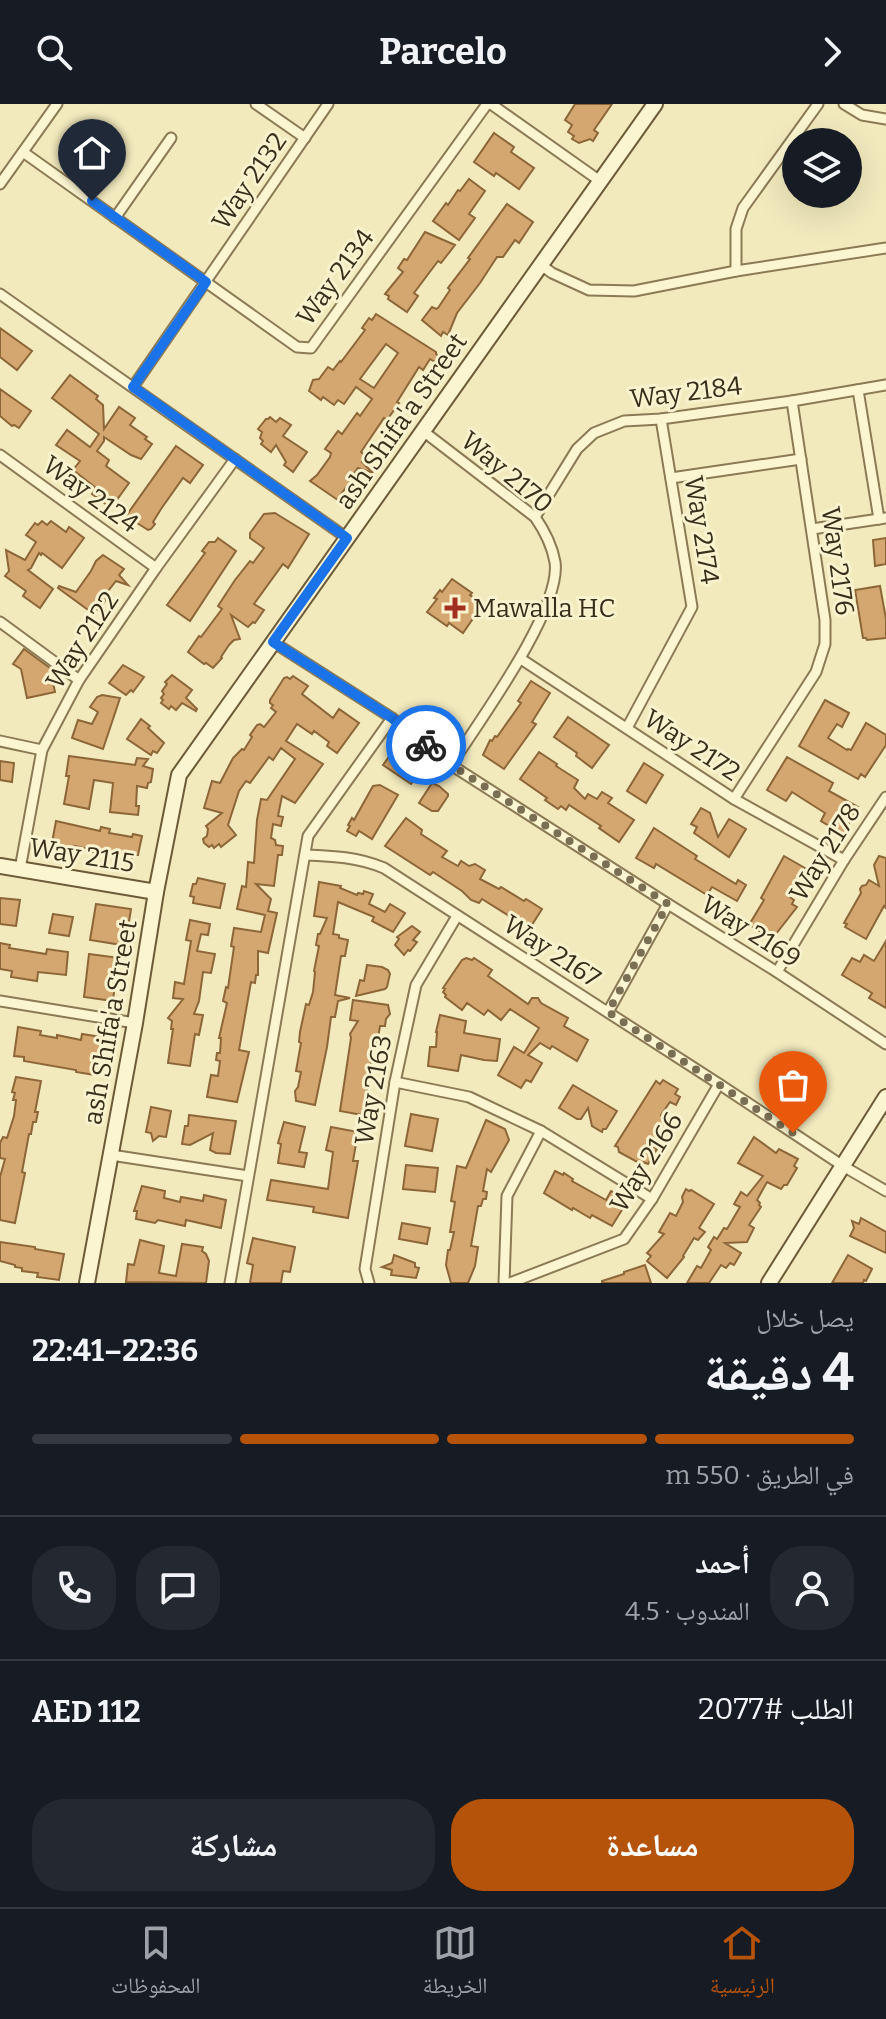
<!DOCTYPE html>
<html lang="ar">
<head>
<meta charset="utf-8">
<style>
  :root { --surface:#171b24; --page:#242831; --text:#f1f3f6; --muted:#9ea1a6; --line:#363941; --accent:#b45309 }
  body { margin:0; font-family:Bitter,"Noto Naskh Arabic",serif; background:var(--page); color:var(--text); direction:rtl; height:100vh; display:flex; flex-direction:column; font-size:30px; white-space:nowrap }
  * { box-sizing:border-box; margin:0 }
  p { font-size:26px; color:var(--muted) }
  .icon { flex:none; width:44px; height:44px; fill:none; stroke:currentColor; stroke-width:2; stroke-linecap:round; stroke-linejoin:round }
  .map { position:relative; height:1179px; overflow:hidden; direction:ltr }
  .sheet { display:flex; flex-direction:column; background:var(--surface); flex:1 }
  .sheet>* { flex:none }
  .tools { position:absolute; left:782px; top:24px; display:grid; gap:16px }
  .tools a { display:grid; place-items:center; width:80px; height:80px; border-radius:50%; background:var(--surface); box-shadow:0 8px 32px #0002; font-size:40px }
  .pin { position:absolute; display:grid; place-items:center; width:68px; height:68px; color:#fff; margin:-82px -34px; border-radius:50% 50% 50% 0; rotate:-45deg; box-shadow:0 0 8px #0007 }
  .pin .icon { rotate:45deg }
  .courier { position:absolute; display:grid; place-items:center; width:80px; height:80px; margin:-40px; border:6px solid #1a73e8; border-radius:50%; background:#fff; color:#222; box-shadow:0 2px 10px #0007 }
  .overview em { font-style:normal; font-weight:700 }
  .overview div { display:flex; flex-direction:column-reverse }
  .overview { display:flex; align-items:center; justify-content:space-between; height:136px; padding:0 32px }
  h1 { font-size:52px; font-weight:700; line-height:60px }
  .bar { display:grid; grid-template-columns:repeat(4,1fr); gap:12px 8px; align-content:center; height:96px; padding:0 32px }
  .bar i { height:10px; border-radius:6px; background:var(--line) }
  .bar .selected { background:var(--accent) }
  .bar p { grid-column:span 4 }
  .line { display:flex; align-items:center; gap:20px; padding:0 32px; border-top:2px solid var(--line) }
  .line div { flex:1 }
  .round { display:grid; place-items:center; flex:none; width:84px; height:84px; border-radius:32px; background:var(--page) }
  .cta { display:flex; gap:16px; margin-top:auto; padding:16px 32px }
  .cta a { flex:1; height:92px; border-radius:32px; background:var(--accent); color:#fff; font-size:32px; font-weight:700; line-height:92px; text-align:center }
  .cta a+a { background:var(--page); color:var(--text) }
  header { display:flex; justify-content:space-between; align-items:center; height:104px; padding:0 32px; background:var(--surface); font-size:36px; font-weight:700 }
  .dock { display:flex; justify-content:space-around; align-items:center; height:112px; border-top:2px solid var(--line); background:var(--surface); font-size:22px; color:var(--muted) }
  .dock a { display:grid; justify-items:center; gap:4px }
  .dock .selected { color:var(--accent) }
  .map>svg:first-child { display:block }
  .building { fill:#d4a770; stroke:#8d6638; stroke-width:2; fill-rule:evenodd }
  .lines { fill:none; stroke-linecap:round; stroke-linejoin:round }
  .street-casing { stroke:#8b7a55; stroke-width:13 }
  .secondary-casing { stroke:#6d5a38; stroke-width:18 }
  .street { stroke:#fcf5d1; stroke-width:9 }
  .secondary { stroke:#fcf5d1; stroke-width:14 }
  .done { stroke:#7a6f54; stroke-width:8; stroke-dasharray:0 14.4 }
  .route { stroke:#1a73e8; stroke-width:10 }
  .poi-dot { fill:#a0301f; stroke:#f8f2ce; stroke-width:3 }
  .labels { text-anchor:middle; stroke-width:6; stroke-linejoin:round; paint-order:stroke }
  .street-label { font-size:26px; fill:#392e1b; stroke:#f8f2ce }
  .poi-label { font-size:26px; fill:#392e1b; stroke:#f8f2ce; text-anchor:start }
</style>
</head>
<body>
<header><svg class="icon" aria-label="forward" viewBox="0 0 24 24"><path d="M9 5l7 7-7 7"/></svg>Parcelo<svg class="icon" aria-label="search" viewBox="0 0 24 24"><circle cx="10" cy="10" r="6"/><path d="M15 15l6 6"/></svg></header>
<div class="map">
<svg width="886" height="1179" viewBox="0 0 886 1179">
  <rect width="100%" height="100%" fill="#f2e9bd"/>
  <!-- building -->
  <g class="building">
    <polygon points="575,0 612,0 594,26 598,29 593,37 590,35 579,39 572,35 574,32 568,28 572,21 565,16"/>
    <polygon points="494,29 514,43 511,48 534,64 519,85 496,69 494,72 474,58"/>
    <polygon points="469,75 485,87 469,110 475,114 459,136 433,117 446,99 448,101 458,86 460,87"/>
    <polygon points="507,100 533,118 519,139 515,136 503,153 497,153 480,179 457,209 448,231 443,228 441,232 422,216 432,203 436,205 438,204 450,186 448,184 470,155 468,154"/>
    <polygon points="425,128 455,141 441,159 438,157 414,189 418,192 407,208 388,195 389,192 385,190 403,168 398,164 404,155 407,156"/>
    <path d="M376 210 436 248V250L448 260 445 264 430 255 423 266 419 263 397 298 399 299 387 316 384 314 361 348 366 352 362 358 373 369 358 364 349 376 350 378 341 390 348 403 310 377 317 371 330 353 331 349 325 345 338 327 342 330 357 309 360 312 372 295 356 283 344 300 338 296 334 301 323 293 321 296 309 287 313 276 319 275 328 263 333 266 340 257 341 258 365 226 362 224 369 214 372 216ZM386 240 398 249 374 284 360 275Z"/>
    <polygon points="0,224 32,247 17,266 0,253"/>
    <polygon points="70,271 98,292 96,295 103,301 104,325 119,303 135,314 130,321 147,333 145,335 152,340 141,355 131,351 104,333 104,337 97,347 109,356 106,362 129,379 111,404 92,390 96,384 73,366 80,357 56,341 67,326 90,343 99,330 52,294"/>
    <polygon points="0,285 31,307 19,324 14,321 12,322 0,312"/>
    <polygon points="270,313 276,318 280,314 291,321 283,332 307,348 293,368 284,361 286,358 276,341 271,348 261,340 263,337 260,334 262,328 258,325 266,315 268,315"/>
    <polygon points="176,342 203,361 190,379 183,374 161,405 153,418 155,420 151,425 148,426 126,412"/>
    <polygon points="275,409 309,430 288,464 283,460 254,500 264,506 255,519 253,518 248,523 231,511 240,535 234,536 229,541 221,553 222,554 213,564 206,559 204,560 188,548 199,532 201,533 222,505 218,502 235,476 250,457 253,459 264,444 250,434 250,429 264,410"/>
    <polygon points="42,417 47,421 51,417 66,428 69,423 84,434 62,464 42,449 41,451 39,449 31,464 28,466 53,485 40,504 23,492 26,487 5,472 9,467 6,446 25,456 36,438 26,431 35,419 38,421"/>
    <polygon points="218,434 236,447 190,517 167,501 205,449 202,447 209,438 215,438"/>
    <polygon points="886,434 886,460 875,462 873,436"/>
    <polygon points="103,451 124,465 119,471 128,481 116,477 105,491 108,493 98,506 94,503 91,508 58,484 59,482 76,488 91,467 96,457"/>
    <polygon points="452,475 472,489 470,491 483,500 463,529 449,519 447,522 427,508 437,495 434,494 440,486 442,488"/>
    <polygon points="880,482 886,515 886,534 867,536 866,534 863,534 855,486"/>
    <polygon points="24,545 50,564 55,588 27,594 21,565 13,560"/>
    <polygon points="123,561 144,573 133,588 131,586 126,591 109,579"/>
    <polygon points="172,571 192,586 186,594 197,605 196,607 182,599 176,606 171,602 169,605 161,599 163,596 161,594 164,590 162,587 167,580 165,578"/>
    <polygon points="293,572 308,582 302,590 333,614 339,605 359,619 337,649 327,642 329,638 314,627 312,630 297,620 286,637 323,660 295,699 282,692 278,712 283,713 281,722 273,720 271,734 275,736 276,741 283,742 282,751 278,751 274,782 256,780 271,795 268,807 277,809 268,849 258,847 258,871 256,871 255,879 251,878 239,946 249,948 237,998 207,993 211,971 218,972 220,957 216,956 217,949 220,949 221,934 219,934 227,899 223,897 226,883 228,884 234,843 231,842 234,824 261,828 265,811 237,805 242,782 246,783 248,758 254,759 257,716 261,695 267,696 295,655 281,644 273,656 269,653 250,679 246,677 239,687 228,721 236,731 221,743 219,740 214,744 212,741 209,743 204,739 203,735 207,732 208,725 206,722 222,709 204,704 212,677 220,679 233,654 242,645 244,646 252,633 250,631 257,621 260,620 264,623 276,608 271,604 273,601 270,599 270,596 284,574 287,573 290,575"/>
    <polygon points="531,577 550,589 532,618 536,620 504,665 483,651 490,636 492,637 495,632 497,633 521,599 518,597"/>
    <polygon points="102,591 120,594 103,645 72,634 78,616 92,620 98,608 90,603 97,593"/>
    <polygon points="825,596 849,609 842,623 837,620 828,634 847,646 848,645 851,646 866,619 886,631 886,641 865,673 861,670 858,675 799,642"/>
    <polygon points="568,613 609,641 592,664 576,652 577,649 554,633"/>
    <polygon points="141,615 150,622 148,624 164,639 157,649 153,647 151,651 127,635"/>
    <polygon points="396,643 425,662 411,680 383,661"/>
    <polygon points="539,648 557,660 556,662 578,676 574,684 585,695 588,690 597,695 602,688 612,694 608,699 634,716 619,738 599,724 601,722 569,701 566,706 561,702 558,705 545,696 547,694 520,675"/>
    <polygon points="69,652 135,661 137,654 148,655 143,662 153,665 151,678 148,679 147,684 137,682 136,702 139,702 138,711 110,708 113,679 94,676 89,705 64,700 69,672 66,672"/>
    <polygon points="787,653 833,679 829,687 858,703 843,730 821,717 825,709 792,688 786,697 767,686"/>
    <polygon points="0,657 14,659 12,678 0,676"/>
    <polygon points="644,659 663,671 646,699 627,687"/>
    <polygon points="432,679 439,682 448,690 448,692 438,707 432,707 419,699"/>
    <polygon points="380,681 398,691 372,735 359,727 356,732 347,727 350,722 348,721 352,714 354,716 373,682"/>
    <polygon points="701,704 710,709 718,733 729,715 746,725 729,753 694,729 697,723 691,720"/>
    <polygon points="406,714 422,726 421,730 447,747 442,753 458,762 461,757 469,762 475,760 485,766 480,775 499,785 501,783 524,797 526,795 542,805 528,827 522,823 517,826 517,820 513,816 514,815 482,795 479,799 471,796 462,787 433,768 430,771 385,742"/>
    <polygon points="56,717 100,727 101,723 110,725 109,729 132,733 133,730 142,732 138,751 135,751 129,757 116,754 116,750 100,747 94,749 89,745 74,742 73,749 53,746 51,744"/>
    <polygon points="654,724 697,752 695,755 736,780 738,776 746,781 737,797 712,783 707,791 656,760 654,764 636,754"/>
    <polygon points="784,752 812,768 803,783 795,778 788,792 794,796 792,800 797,803 772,835 749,821 764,796 761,794"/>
    <polygon points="879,752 886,754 886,804 884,802 866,835 845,823 847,820 844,819 861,789 860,785 862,782 866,781 869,776 879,782 874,761"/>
    <polygon points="198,774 225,780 220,804 193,799 194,793 190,792 193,780 196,780"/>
    <polygon points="319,778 341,782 340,784 357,791 358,789 363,790 364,787 373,790 369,800 385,808 390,800 405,809 393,828 372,817 374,813 338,798 333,830 339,831 339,834 348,836 345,852 341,852 335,891 350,894 338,897 335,913 331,913 327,943 315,1001 296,997 295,987 298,983 301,968 296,967 301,939 299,938 300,928 306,900 309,901 313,888 315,868 314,867 319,842 316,841 318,830 320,830 327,814 314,812"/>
    <polygon points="0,794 20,796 16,822 0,820"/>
    <polygon points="96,800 131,805 127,830 124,830 122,841 90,836"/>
    <polygon points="53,810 73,813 69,832 49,829"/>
    <polygon points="190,816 210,820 208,831 201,830 197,847 215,850 211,869 203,868 199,897 194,910 203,911 199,931 195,930 190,962 168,959 173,925 171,925 172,917 168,914 183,895 173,894 175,878 184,880 191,837 186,836"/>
    <polygon points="412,822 420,828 413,836 417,838 410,847 408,846 404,851 395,841 399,835 397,833"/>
    <polygon points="886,837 886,904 869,894 872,889 842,871 852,854 860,858 864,851 874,857"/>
    <polygon points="0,839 10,841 9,844 46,850 47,845 68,848 66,871 38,868 37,877 11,873 12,867 0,865"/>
    <polygon points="89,850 120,854 119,862 117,861 113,897 84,893"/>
    <polygon points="466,854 472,856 474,854 492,866 488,872 528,900 532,894 538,894 541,899 568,914 564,922 588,936 577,957 552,942 550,945 540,939 528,951 542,959 531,978 526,976 521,984 498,971 514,943 524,949 539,924 510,905 501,916 488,906 484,911 467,899 462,906 445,893 446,891 443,888 445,885 443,884 462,856"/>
    <polygon points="367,861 382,863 388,866 390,870 387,883 385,885 356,892 360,876 364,877"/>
    <polygon points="353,896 388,901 390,910 386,915 385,922 380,922 377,939 374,939 366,993 371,994 368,1012 340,1007 351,934 350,930 358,917 350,916"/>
    <polygon points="440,911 466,917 464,929 500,935 497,957 484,956 461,951 458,967 428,962 430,943 436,943 437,928 436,928"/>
    <polygon points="18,923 41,927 40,931 57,934 57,931 81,936 82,930 101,933 100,936 105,936 99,960 101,961 100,968 95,968 95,971 76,968 76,966 24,957 24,953 14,952"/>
    <polygon points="16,973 41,977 35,1008 38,1008 36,1018 33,1018 31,1030 29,1030 22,1068 25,1069 15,1119 0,1116 0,1073 5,1055 0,1054 0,1039 3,1033 7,1034 14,1012 16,996 13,996 15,989 12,988"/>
    <polygon points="663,976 678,985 675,990 680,993 676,1001 670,998 661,1011 667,1014 651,1041 657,1045 648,1060 643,1058 639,1059 619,1048 618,1043 615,1042 656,977 660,980"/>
    <polygon points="573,981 617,1007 606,1025 603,1025 602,1028 592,1022 588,1004 581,1015 577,1015 559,1004"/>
    <polygon points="151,1003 171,1007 166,1033 159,1032 153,1037 151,1029 146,1028"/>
    <polygon points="411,1010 438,1015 432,1047 405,1042"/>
    <polygon points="189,1011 236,1017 230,1050 216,1049 210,1046 213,1029 190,1041 182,1040 185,1022 188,1022"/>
    <polygon points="486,1016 505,1025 509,1036 491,1068 487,1065 483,1087 487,1088 486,1095 483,1095 481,1102 478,1102 471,1142 478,1143 475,1162 468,1179 451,1179 446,1161 448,1146 450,1146 454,1128 450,1128 455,1098 451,1097 457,1062 466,1064"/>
    <polygon points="284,1018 305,1023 299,1048 307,1049 304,1063 278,1059 281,1040 278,1039"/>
    <polygon points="331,1023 358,1028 353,1057 358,1057 348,1114 313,1108 314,1103 267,1096 271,1076 328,1085 333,1048 326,1046"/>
    <polygon points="754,1033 776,1049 779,1045 798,1055 794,1062 797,1064 787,1081 784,1081 781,1085 767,1078 757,1096 760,1099 759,1101 761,1103 749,1121 754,1124 747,1138 725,1139 741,1149 734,1161 730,1159 726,1164 721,1161 709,1179 687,1179 697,1162 701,1164 711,1146 708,1143 714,1133 717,1135 724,1124 727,1125 740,1103 734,1100 741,1088 747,1092 763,1072 738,1059"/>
    <polygon points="406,1061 438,1064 435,1088 403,1085"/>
    <polygon points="555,1067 563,1071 564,1069 573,1075 572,1077 606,1096 611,1087 622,1093 625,1101 612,1122 592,1111 590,1114 573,1104 572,1106 544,1089"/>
    <polygon points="142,1082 165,1087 164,1094 180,1098 181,1093 203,1097 204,1091 226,1096 221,1124 186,1116 185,1122 158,1116 155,1119 136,1115 137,1107 134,1107"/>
    <polygon points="686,1085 689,1087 691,1086 714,1100 699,1124 705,1128 698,1136 694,1134 683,1152 684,1153 667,1174 647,1157 651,1152 647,1149 664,1130 659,1128 670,1109 676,1112 683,1098 682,1093"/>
    <polygon points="861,1114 886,1128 886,1149 850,1132 854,1124 852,1117 859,1120"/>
    <polygon points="402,1119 430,1124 427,1140 399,1135"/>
    <polygon points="253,1134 295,1143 290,1168 283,1167 281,1179 250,1179 253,1161 247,1159"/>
    <polygon points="140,1136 164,1142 159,1169 176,1172 182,1140 203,1143 202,1147 206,1150 209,1157 206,1179 126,1178 128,1160 134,1161"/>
    <polygon points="0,1138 35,1143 35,1145 64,1150 59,1176 37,1173 38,1169 22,1167 22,1164 15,1163 15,1161 0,1157"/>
    <polygon points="394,1151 415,1159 415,1163 419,1164 416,1174 391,1171 392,1166 382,1163 392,1159"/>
    <polygon points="848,1151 872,1165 866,1177 864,1176 863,1179 832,1179"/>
    <polygon points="645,1161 651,1179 602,1179 602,1177 624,1170 624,1168"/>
  </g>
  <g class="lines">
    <defs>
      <g id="street">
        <polyline points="256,0 305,34"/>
        <polyline points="491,0 600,77"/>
        <polyline points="844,0 862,11 886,15"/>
        <polyline points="23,48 297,243 311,244 487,0"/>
        <polyline points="0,80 57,0"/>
        <polyline points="115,114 171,34"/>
        <polyline points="541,161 552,169 589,186 634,187 736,167 886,144"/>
        <polyline points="736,167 736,125 743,104 818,0"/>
        <polyline points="0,190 347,434"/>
        <polyline points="133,283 328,0"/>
        <polyline points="858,286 879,415"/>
        <path d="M423 327 535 413C544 426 552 441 555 458 562 505 478 619 451 661"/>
        <polyline points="0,351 156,464"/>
        <polyline points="671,374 801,355"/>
        <polyline points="535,413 577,345 594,329 624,317 661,315 792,297 886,281"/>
        <polyline points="812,425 886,414"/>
        <polyline points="0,518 79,576"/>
        <polyline points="273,538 392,614 451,661 668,800 777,868 886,940"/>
        <polyline points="521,555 734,695 844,756"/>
        <polyline points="627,624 692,503 661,315"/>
        <polyline points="0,637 42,646"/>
        <polyline points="734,695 816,568 825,540 825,516 792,297"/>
        <path d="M305 751C333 752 358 753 384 764L719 980 843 1062 886 1087"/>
        <polyline points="20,765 42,646 79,576 156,464 235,355"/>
        <polyline points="777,868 844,756 886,693"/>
        <polyline points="0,897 135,919"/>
        <polyline points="608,908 668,800"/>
        <polyline points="395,978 469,993 541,1027 652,1095"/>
        <polyline points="111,1051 248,1072"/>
        <polyline points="230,1179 308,732 392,614"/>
        <polyline points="369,1179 365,1165 395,978 416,881 457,812"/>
        <polyline points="504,1179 507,1092 541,1027"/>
        <polyline points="510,1179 624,1135 652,1095 719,980"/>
      </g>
      <g id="secondary">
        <polyline points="0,762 156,788"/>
        <polyline points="87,1179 135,919 156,788 179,671 655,0"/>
        <polyline points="769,1179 886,993"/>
      </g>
    </defs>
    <!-- street casing -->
    <use href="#street" class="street-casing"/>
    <!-- secondary casing -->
    <use href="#secondary" class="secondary-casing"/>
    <!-- street -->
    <use href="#street" class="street"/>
    <!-- secondary -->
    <use href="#secondary" class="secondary"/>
  </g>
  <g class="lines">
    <!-- done -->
    <polyline class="done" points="426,641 451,661 668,800 608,908 793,1029"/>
    <!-- route -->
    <polyline class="route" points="92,97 206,178 133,283 347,434 273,538 392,614 426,641"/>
  </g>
  <!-- markers -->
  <path class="poi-dot" d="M451 492h8v8h8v8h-8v8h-8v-8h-8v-8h8z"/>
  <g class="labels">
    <!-- street labels -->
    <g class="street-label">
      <text transform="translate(249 77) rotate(-56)" y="9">Way 2132</text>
      <text transform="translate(335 173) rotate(-54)" y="9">Way 2134</text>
      <text transform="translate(686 288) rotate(-7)" y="9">Way 2184</text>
      <text transform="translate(401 317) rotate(-55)" y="9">ash Shifa'a Street</text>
      <text transform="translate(507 368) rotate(40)" y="9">Way 2170</text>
      <text transform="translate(91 390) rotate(36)" y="9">Way 2124</text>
      <text transform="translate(702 426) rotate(81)" y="9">Way 2174</text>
      <text transform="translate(838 457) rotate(82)" y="9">Way 2176</text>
      <text transform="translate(82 536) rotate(-57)" y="9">Way 2122</text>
      <text transform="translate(692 641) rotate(33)" y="9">Way 2172</text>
      <text transform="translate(825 748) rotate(-58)" y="9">Way 2178</text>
      <text transform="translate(82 751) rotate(9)" y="9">Way 2115</text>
      <text transform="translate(751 827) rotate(32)" y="9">Way 2169</text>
      <text transform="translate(552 847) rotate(33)" y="9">Way 2167</text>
      <text transform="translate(110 918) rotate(-80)" y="9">ash Shifa'a Street</text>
      <text transform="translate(373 986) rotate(-80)" y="9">Way 2163</text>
      <text transform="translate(646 1058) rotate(-58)" y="9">Way 2166</text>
    </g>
    <!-- poi labels -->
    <g class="poi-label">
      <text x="473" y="513">Mawalla HC</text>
    </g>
  </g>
</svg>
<div class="tools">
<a><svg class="icon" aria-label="layers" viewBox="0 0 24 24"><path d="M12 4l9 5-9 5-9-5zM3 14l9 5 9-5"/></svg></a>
</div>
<div class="pin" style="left:793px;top:1029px;background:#ea580c"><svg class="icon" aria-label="bag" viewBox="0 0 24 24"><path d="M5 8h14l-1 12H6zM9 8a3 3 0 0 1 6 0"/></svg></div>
<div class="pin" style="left:92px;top:97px;background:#1f2937"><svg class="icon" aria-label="home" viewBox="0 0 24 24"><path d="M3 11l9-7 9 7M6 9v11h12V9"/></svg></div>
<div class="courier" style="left:426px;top:641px"><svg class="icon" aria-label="bike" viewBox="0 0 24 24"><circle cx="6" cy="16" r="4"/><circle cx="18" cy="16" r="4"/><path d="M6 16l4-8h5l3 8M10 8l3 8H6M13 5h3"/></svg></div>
</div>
<section class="sheet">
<div class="overview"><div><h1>4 دقيقة</h1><p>يصل خلال</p></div><em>22:36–22:41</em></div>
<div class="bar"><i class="selected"></i><i class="selected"></i><i class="selected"></i><i></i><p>في الطريق · 550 m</p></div>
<div class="line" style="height:144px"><a class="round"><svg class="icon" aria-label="person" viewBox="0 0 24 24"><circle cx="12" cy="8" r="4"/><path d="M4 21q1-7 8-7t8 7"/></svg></a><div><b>أحمد</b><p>المندوب · 4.5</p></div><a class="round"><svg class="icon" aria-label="chat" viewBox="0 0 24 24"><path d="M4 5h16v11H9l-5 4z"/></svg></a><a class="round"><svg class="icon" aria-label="phone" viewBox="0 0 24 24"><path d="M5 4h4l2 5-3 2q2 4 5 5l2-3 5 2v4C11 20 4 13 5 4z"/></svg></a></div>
<div class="line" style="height:104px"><div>الطلب #2077</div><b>AED 112</b></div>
<div class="cta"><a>مساعدة</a><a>مشاركة</a></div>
</section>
<nav class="dock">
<a class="selected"><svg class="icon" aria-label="home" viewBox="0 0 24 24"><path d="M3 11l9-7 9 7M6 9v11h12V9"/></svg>الرئيسية</a>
<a><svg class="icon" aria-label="map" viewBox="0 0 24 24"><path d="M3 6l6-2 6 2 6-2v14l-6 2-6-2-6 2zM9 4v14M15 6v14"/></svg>الخريطة</a>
<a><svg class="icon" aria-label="saved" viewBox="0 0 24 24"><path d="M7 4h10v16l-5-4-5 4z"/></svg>المحفوظات</a>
</nav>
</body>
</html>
